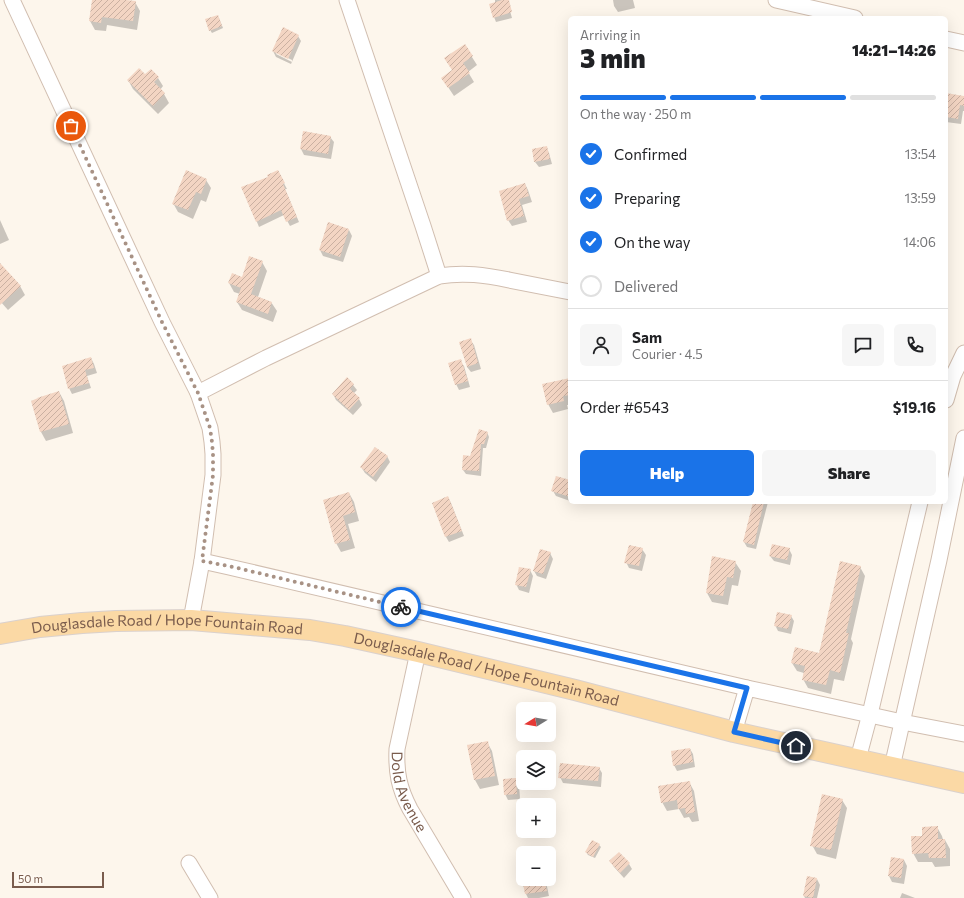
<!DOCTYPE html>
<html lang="en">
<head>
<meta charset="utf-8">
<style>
  :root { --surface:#fff; --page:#f6f6f6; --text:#202124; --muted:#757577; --line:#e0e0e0; --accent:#1a73e8 }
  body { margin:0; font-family:Commissioner,sans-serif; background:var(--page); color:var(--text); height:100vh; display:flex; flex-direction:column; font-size:15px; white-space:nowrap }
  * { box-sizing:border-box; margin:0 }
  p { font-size:13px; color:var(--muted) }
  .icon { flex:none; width:22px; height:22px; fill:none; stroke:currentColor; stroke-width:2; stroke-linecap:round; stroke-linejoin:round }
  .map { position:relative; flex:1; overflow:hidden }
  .details { position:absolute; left:568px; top:16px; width:380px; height:488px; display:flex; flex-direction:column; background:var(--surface); border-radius:6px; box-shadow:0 4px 16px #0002 }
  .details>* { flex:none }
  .needle { width:26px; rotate:259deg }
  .buttons { position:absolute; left:516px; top:702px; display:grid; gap:8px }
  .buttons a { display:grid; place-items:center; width:40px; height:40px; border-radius:6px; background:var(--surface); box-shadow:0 4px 16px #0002; font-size:20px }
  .scale { position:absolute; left:12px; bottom:10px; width:92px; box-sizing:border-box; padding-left:4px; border:2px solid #7a5c4d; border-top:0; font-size:11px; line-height:14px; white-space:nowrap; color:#7a5c4d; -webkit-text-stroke:3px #fffaf3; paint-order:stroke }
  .pin { position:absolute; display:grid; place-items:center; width:34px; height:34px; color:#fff; margin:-17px; border:2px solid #fff; border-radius:50%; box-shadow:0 1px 4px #0007 }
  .courier { position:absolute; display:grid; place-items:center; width:40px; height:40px; margin:-20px; border:3px solid #1a73e8; border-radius:50%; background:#fff; color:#222; box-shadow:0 1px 5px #0007 }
  .overview em { font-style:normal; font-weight:800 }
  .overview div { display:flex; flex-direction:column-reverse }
  .overview { display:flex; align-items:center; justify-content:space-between; height:68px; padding:0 12px }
  h1 { font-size:26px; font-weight:800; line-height:30px }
  .bar { display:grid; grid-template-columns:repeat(4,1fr); gap:6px 4px; align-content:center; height:48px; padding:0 12px }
  .bar i { height:5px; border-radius:3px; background:var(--line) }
  .bar .on { background:var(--accent) }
  .bar p { grid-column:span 4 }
  .line { display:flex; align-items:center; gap:10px; padding:0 12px; border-top:1px solid var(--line) }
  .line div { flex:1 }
  .round { display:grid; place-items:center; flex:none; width:42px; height:42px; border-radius:6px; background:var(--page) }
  ol { padding:0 12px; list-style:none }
  li { display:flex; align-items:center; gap:12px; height:44px }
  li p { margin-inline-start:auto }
  li .icon { padding:4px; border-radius:50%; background:var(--accent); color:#fff; stroke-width:4 }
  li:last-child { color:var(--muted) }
  li i { width:22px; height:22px; border:2px solid var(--line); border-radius:50% }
  .primary-button { display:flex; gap:8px; margin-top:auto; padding:8px 12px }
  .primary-button a { flex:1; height:46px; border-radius:6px; background:var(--accent); color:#fff; font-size:16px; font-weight:800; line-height:46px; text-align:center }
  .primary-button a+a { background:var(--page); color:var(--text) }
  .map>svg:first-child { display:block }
  .shadow { fill:#0003; fill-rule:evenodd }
  .building { fill:url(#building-hatch) }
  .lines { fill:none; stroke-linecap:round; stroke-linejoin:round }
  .minor-casing { stroke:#d1beb0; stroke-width:17 }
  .major-casing { stroke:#dad1cd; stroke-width:22 }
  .minor { stroke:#fff; stroke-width:15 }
  .major { stroke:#fbd9a5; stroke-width:20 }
  .done { stroke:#a89285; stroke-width:4; stroke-dasharray:0 7.2 }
  .route { stroke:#1a73e8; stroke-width:5 }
  .labels { text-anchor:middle; stroke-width:3; stroke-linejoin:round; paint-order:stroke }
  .street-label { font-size:15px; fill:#7a5c4d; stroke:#fffaf3 }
</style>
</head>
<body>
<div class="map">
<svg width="964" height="898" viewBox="0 0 964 898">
  <defs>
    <pattern id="building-hatch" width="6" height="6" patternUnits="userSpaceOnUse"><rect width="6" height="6" fill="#f3d5c3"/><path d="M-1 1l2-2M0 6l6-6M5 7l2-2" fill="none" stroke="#cab0a1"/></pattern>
  </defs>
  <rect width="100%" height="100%" fill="#fdf6ec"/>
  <!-- shadow -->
  <g class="shadow">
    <polygon points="93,0 119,0 135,2 140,11 137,30 107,25 106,31 95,30 90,21"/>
    <polygon points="495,0 507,0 512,18 496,22 494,17 495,3"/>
    <polygon points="613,0 633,0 635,8 618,12 614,6"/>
    <polygon points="219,18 223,28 212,33 210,30"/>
    <path d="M298 36 301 41 291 64 276 57 273 51ZM276 52 292 60V62L276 54Z"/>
    <polygon points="465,46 477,65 468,72 474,82 454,96 448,87 453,71"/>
    <polygon points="145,75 158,78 163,86 160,90 164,94 169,103 158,114 133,89 128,80"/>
    <polygon points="964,97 964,111 963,111 961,124 946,122 946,98"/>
    <polygon points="330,137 334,142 331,159 304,155 301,149"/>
    <polygon points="546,147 549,153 552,164 539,167 535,162"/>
    <polygon points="280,176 287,189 285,189 299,222 290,226 284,215 259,227 243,188"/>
    <polygon points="206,180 211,188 206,202 201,200 193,219 178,212 173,203"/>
    <polygon points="525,184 528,190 532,202 522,205 527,222 512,226 508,220"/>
    <polygon points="0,220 9,240 0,244"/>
    <polygon points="349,230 352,236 343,262 323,256 320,250"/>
    <polygon points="262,262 267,271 258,297 271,302 277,311 273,322 242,310 237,302 240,294 234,292 229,283 242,278"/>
    <polygon points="0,265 20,286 25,295 8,310 0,301"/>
    <polygon points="470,340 474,345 481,369 471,372 467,367"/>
    <polygon points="91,358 94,364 97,373 87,376 91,388 72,394 69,388"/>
    <polygon points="460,361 464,366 470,387 459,390 456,384"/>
    <polygon points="570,379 570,405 567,405 568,409 553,413 548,404"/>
    <polygon points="353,385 357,390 353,394 359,399 362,405 353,415 336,400 333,394"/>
    <polygon points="59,392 64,401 73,433 46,441 41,432 32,401"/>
    <polygon points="487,432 489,437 486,448 483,448 481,476 466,474 463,470"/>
    <polygon points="387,456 390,462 376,482 365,473 361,467"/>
    <polygon points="570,481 570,501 556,496 553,491"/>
    <polygon points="349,493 354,502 359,521 348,524 355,548 341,552 336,543 324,500"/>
    <polygon points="448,497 451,503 464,536 449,542 446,537"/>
    <polygon points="755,502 768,502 756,549 747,547 744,542"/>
    <polygon points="642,549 646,555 642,571 629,568 626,562"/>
    <polygon points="789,549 792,555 790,565 774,561 770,556"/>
    <polygon points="550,553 553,559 546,579 537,576 534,571"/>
    <polygon points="735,562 741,571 738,586 732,585 728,605 712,602 707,593"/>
    <polygon points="860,567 865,576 851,639 853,643 844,681 834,679 831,694 808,688 803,679 804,673 797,671 792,663 820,654"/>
    <polygon points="530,570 533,576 529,593 519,590 516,584"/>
    <polygon points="791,616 794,621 791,634 778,631 775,625"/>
    <polygon points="487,742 492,751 499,785 480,789 475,780 468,746"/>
    <polygon points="690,749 693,754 695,767 677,771 674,765"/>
    <polygon points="599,768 602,773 601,787 563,783 560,777"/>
    <polygon points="515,779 519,784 520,799 508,800 505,794"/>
    <polygon points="689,782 694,791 699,821 692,822 689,817 684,818 679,809 667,811 662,802"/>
    <polygon points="842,800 847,808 836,859 817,854 812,845"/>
    <polygon points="937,827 942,836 943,840 945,840 950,849 950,866 935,867 932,862 918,862 913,853 923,837"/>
    <polygon points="599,845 601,847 595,858 588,855 586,852"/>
    <polygon points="904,860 907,866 904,884 892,882 889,876"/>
    <polygon points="610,861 629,864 632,869 624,878 614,867"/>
    <polygon points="523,862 523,879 545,879 546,882 549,896 539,898 528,898 526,894 520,863"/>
    <polygon points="817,879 820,885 817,898 805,898 804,896"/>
    <polygon points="902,893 915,898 900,898"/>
  </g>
  <!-- building -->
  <g class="building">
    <polygon points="92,0 126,0 136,1 133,21 102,17 101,23 89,21"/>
    <polygon points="502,0 509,0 512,12 493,18 489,4"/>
    <polygon points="218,15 222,26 209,31 205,19"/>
    <polygon points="283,27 299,35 288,59 272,51"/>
    <polygon points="465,44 473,56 463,63 470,73 448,88 441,78 452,70 444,58"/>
    <polygon points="139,68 145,74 151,69 159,77 154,82 165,93 153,106 127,80"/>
    <polygon points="946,93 964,96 964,106 960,105 958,119 946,117"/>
    <polygon points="303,131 331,136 328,154 300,149"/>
    <polygon points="547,146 550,159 534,162 532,149"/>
    <polygon points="186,170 207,179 201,194 196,192 188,210 172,204"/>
    <polygon points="278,170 285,183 283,184 297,217 286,222 281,210 256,222 241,187 268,177 267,175"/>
    <polygon points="525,183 529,196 519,199 524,216 507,221 499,191"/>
    <polygon points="328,222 349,229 340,257 319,250"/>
    <polygon points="249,256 263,261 251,294 272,302 268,314 236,302 241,288 228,283 232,273 242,277"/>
    <polygon points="0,263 21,286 0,305"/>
    <polygon points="471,338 478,363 467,367 459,342"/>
    <polygon points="91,357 94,368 85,370 89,383 68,389 62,366"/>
    <polygon points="461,359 468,381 455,385 448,363"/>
    <polygon points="347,377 354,384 350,389 360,398 349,410 332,394"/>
    <polygon points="570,378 570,395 563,396 564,401 547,405 542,384"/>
    <polygon points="59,391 69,424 40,432 31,401 38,398 37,398"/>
    <polygon points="479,429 488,432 484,444 481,444 479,471 462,470 463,455 470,456"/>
    <polygon points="375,447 388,456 373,477 360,467"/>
    <polygon points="556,476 570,480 570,497 551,491"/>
    <polygon points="349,492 355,512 343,516 350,540 335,544 323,500"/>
    <polygon points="448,496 462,531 445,537 432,503"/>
    <polygon points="753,502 764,502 754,545 743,542"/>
    <polygon points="772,544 790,548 787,560 769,556"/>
    <polygon points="629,545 643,548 639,566 624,563"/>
    <polygon points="540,549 551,552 543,574 533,571"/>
    <polygon points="712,556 736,561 733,578 727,577 723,596 706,593"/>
    <polygon points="840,561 861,566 846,633 849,633 840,673 830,670 826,685 802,680 805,666 791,663 795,647 819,653"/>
    <polygon points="519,567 531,569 526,587 515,585"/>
    <polygon points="777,612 792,615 788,629 774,626"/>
    <polygon points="488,741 495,776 474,780 467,745"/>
    <polygon points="690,748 693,762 673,766 671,751"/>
    <polygon points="560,763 600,767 598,781 558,778"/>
    <polygon points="516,778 517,794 504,795 503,779"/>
    <polygon points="690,781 695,812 686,814 685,808 678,809 677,800 661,803 658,786"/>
    <polygon points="822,794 843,799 831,850 810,846"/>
    <polygon points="938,826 938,839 945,839 946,858 929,858 928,853 912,854 911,836 922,836 922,827"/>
    <polygon points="592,840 600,844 593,857 585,852"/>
    <polygon points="619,852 630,863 620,873 609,861"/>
    <polygon points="891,857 904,859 901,878 888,876"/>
    <polygon points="807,876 817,878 813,898 803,896"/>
    <polygon points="522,879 544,879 547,891 525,894"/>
  </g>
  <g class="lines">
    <defs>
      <g id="minor">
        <polyline points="12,0 162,322 198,393 210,428 212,442 213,454 213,475 202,561 191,620"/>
        <polyline points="347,0 423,226 439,276"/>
        <polyline points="776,0 855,18"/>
        <polyline points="946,39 964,43"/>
        <path d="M198 393 266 358 439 276C464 272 485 275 509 280 530 284 550 288 570 292"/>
        <polyline points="946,400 953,376 964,353"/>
        <polyline points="202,561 229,567 747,688"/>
        <path id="s1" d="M418 652 397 749C396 773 399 788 410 809L463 898"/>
        <polyline points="734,732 747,688 902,722 964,734"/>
        <polyline points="858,759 870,714 920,502"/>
        <polyline points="892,767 939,560 964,438"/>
        <polyline points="189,863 210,898"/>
      </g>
      <g id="major">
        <path id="s2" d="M0 634 40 627 82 623 116 621 191 620 310 630 345 636 418 652 575 690 734 732 964 783"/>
      </g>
    </defs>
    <!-- minor casing -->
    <use href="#minor" class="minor-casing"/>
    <!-- major casing -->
    <use href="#major" class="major-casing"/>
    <!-- minor -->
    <use href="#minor" class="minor"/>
    <!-- major -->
    <use href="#major" class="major"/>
  </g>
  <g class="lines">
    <!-- done -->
    <polyline class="done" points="71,126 162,322 198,393 210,428 212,442 213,454 213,475 202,561 229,566 401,607"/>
    <!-- route -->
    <polyline class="route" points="401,607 747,688 734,732 796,746"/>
  </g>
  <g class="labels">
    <!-- street labels -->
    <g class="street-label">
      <text dy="5" stroke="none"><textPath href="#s2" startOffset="168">Douglasdale Road / Hope Fountain Road</textPath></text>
      <text dy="5" stroke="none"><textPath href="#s2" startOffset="492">Douglasdale Road / Hope Fountain Road</textPath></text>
      <text dy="5" stroke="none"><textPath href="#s1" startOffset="144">Dold Avenue</textPath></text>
    </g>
  </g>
</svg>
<div class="buttons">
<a><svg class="needle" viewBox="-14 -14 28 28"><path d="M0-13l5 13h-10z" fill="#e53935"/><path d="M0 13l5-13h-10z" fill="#757577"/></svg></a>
<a><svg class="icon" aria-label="layers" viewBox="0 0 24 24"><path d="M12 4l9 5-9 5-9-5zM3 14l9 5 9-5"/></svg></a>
<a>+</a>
<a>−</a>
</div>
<div class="scale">50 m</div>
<div class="pin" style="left:71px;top:126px;background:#ea580c"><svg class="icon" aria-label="bag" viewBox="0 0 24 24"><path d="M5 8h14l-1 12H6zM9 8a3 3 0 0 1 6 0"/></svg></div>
<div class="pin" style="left:796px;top:746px;background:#1f2937"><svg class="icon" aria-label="home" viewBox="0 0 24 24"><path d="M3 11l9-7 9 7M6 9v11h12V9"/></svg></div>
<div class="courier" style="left:401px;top:607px"><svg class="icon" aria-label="bike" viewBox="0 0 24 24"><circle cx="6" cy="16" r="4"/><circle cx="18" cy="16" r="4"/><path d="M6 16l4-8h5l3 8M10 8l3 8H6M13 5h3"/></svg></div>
<section class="details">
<div class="overview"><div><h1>3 min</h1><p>Arriving in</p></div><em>14:21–14:26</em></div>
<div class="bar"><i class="on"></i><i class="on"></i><i class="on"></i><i></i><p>On the way · 250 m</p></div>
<ol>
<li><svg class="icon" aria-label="check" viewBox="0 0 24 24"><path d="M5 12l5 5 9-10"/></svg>Confirmed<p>13:54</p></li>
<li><svg class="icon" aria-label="check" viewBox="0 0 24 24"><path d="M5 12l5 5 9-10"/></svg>Preparing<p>13:59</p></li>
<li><svg class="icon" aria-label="check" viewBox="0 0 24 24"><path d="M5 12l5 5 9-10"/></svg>On the way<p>14:06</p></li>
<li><i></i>Delivered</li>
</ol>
<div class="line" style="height:72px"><a class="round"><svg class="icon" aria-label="person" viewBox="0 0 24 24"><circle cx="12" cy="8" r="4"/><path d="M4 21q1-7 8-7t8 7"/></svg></a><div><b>Sam</b><p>Courier · 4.5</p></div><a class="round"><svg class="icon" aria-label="chat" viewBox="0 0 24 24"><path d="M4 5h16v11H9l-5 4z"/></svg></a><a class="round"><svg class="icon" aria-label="phone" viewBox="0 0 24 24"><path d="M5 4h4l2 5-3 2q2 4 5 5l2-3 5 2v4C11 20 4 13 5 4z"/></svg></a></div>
<div class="line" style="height:52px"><div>Order #6543</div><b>$19.16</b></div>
<div class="primary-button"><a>Help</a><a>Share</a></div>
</section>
</div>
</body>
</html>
